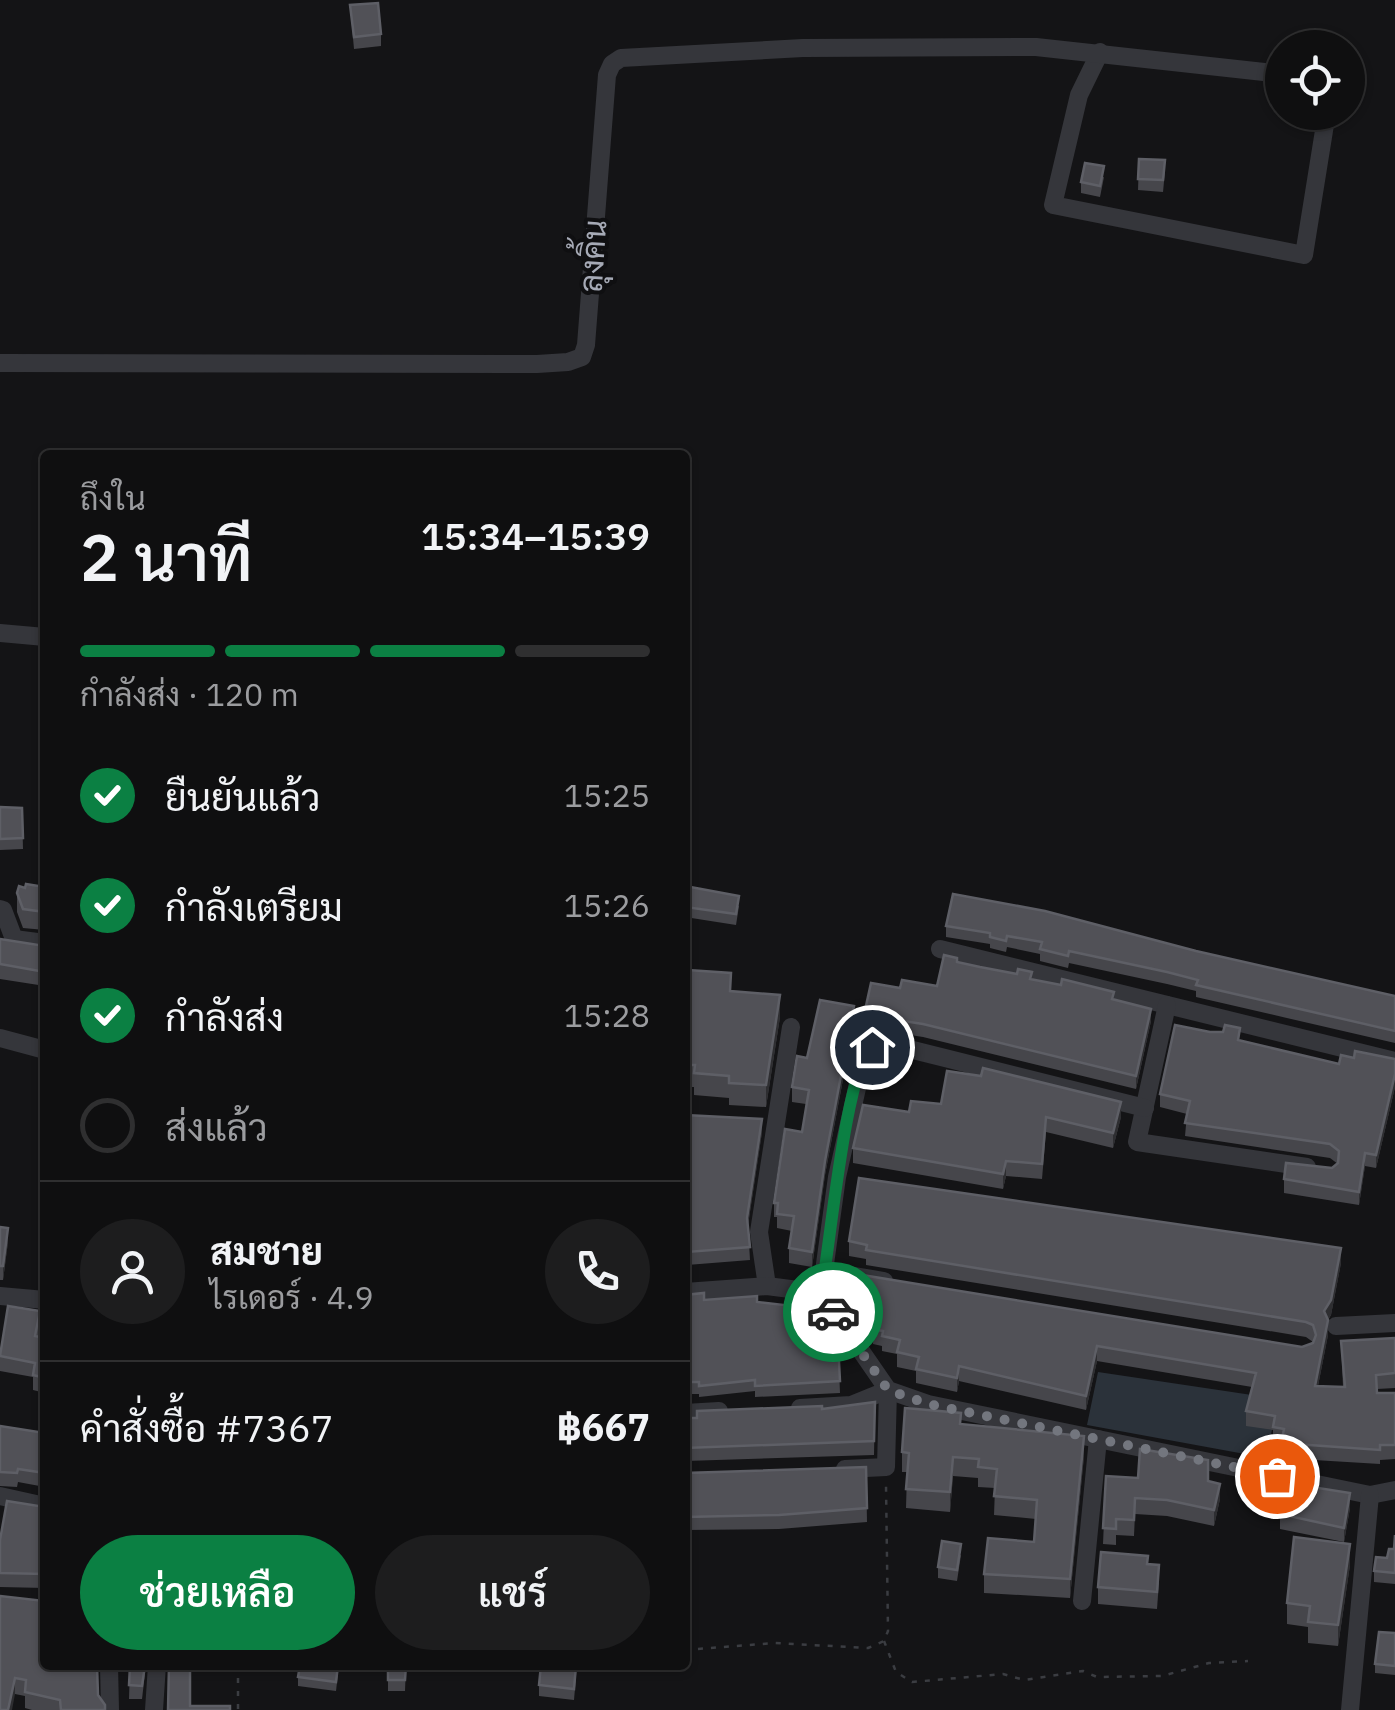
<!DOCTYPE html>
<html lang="th">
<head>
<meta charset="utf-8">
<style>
  :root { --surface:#0f0f10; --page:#1d1d1e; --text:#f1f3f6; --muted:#9b9c9f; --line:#2f2f30; --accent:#0b8043 }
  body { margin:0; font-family:"IBM Plex Sans",Sarabun,sans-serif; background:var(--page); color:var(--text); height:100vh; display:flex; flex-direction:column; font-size:38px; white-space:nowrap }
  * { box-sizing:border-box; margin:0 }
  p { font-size:32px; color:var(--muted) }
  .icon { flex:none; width:55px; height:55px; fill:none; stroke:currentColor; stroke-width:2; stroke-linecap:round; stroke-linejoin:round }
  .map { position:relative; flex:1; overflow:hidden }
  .sheet { position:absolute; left:40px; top:450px; width:650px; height:1220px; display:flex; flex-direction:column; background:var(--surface); border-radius:10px; box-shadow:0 2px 8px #0004,0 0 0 2px var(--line) }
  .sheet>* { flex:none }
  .tools { position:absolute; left:1265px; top:30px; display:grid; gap:20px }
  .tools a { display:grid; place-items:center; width:100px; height:100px; border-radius:50%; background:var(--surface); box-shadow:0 2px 8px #0004,0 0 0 2px var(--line); font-size:50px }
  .pin { position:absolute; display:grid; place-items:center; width:85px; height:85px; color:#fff; margin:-42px; border:5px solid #fff; border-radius:50%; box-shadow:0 2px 10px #0007 }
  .courier { position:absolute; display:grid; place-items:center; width:100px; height:100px; margin:-50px; border:8px solid #0b8043; border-radius:50%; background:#fff; color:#222; box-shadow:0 2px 12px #0007 }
  .overview em { font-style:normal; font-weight:600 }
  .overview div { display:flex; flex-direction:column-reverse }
  .overview { display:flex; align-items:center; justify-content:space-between; height:170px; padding:0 40px }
  h1 { font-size:65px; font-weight:600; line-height:75px }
  .bar { display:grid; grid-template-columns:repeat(4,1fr); gap:15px 10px; align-content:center; height:120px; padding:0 40px }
  .bar i { height:12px; border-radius:8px; background:var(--line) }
  .bar .selected { background:var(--accent) }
  .bar p { grid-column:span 4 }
  .line { display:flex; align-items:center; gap:25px; padding:0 40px; border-top:2px solid var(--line) }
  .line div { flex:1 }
  .round { display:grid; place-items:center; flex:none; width:105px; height:105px; border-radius:52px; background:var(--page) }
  ol { padding:0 40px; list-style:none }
  li { display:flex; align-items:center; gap:30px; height:110px }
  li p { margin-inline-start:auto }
  li .icon { padding:10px; border-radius:50%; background:var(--accent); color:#fff; stroke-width:4 }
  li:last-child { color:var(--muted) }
  li i { width:55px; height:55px; border:5px solid var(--line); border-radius:50% }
  .action { display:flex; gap:20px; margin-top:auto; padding:20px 40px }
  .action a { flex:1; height:115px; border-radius:60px; background:var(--accent); color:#fff; font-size:40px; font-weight:600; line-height:115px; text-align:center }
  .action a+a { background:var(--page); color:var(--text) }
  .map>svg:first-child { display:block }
  .water { fill:#2b323a }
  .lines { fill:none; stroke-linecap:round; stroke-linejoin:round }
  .path { stroke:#3b3d42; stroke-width:2.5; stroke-dasharray:5 8; stroke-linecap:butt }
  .minor { stroke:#35363b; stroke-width:18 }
  .wall { fill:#46464b }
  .shaded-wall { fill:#2e2e31 }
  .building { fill:#515157; stroke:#5e5f66; stroke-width:2.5 }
  .done { stroke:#73767e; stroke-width:10; stroke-dasharray:0 18 }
  .route { stroke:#0b8043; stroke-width:12 }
  .labels { text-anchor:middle; stroke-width:8; stroke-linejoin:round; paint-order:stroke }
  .street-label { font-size:32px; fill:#a6aab6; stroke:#0f0f11 }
</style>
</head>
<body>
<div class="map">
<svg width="1395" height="1710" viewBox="0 0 1395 1710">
  <rect width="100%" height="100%" fill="#141416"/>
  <!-- water -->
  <polygon class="water" points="1098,1372 1279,1399 1269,1443 1281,1447 1278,1460 1087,1425"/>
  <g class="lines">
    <!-- path -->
    <g class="path">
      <polyline points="884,1641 896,1672 912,1682 1003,1674 1024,1680 1083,1671 1097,1677 1162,1676 1209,1663 1248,1661"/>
      <polyline points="685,1650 775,1643 868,1648 884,1641 888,1631 886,1485"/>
      <polyline points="238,1665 238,1710"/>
    </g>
    <!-- minor -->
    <g class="minor">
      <polyline points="1100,52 1079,95 1053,205 1304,255 1327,112"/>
      <polyline points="0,363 537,364 568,362 582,357 586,345 607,75 612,64 621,58 803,48 1036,47 1282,74"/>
      <polyline points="0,633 45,637"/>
      <polyline points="0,909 3,910 14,939 45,943"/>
      <polyline points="940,949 1395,1061"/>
      <polyline points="1167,1005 1137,1142 1307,1167"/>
      <polyline points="0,1038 45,1050"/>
      <polyline points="825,1271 884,1281"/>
      <polyline points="767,1286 759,1232 791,1027"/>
      <polyline points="685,1292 767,1286 821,1293 888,1390 928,1404 1370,1495 1395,1490"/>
      <polyline points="821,1293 837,1177 864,1057 876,1045 893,1045 1145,1108"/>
      <polyline points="0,1296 45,1300"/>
      <polyline points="1336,1326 1395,1323"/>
      <polyline points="800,1408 851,1405 888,1390 886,1467 845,1469"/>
      <polyline points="685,1413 719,1411"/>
      <polyline points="0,1496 45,1506"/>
      <polyline points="1082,1601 1098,1439"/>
      <polyline points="109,1665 110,1710"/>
      <polyline points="154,1710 157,1665"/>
      <polyline points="1350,1710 1370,1495"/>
    </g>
  </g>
  <!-- wall -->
  <g class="wall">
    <polygon points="350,5 381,34 381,46 354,49"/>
    <polygon points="1139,159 1165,171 1163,192 1138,190"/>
    <polygon points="1104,177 1100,197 1081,193 1081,182"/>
    <polygon points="0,807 22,808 23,849 0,850"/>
    <polygon points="685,886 739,906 736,925 685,917"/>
    <polygon points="45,887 45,930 23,928 17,912 17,893 25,888"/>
    <polygon points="946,926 1196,951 1395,996 1395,1043 1196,997 1196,991 1167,984 1069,963 1068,968 1040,961 1040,954 1007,947 1006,952 990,948 990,944 946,937"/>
    <polygon points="0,939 45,946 45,986 0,979"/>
    <polygon points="957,962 1114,999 1151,1021 1136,1089 923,1037 864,1028 864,1015 900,988 937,986"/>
    <polygon points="731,991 780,1017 766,1107 729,1105 729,1098 694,1095 694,1087 685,1087 685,1015"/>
    <polygon points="854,1021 825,1175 812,1267 789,1263 789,1248 792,1231 777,1228 777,1217 774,1217 774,1203 802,1132 806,1104 792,1102 792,1087 807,1058"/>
    <polygon points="1240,1040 1339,1064 1354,1058 1395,1059 1395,1087 1376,1168 1365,1166 1359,1205 1284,1193 1284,1179 1332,1168 1338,1164 1330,1158 1185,1136 1187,1114 1160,1107 1160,1094"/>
    <polygon points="941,1104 1121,1117 1113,1148 1046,1132 1042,1179 1006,1176 1003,1189 853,1163 853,1148 909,1112"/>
    <polygon points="685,1115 762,1132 748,1225 750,1260 687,1265 685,1241 687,1195 685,1195"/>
    <polygon points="0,1227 8,1242 3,1280 0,1280"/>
    <polygon points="849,1241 1341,1263 1331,1315 1328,1320 1328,1335 1318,1386 1343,1387 1341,1341 1395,1338 1395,1388 1377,1389 1377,1393 1395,1393 1395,1459 1380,1460 1380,1464 1281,1458 1281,1443 1273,1442 1273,1430 1246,1426 1246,1411 1252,1387 1097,1361 1086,1410 959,1381 957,1392 916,1383 916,1371 897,1367 897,1354 882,1351 882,1346 873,1344 874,1325 856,1321 856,1306 1302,1347 1313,1342 1306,1337 866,1265 866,1259 849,1256"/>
    <polygon points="685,1295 704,1300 757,1302 807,1316 805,1324 812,1328 824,1344 838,1343 840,1393 755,1397 755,1391 699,1397 699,1394 685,1394"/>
    <polygon points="40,1326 38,1336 45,1338 45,1393 33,1390 33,1377 0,1371 0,1351"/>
    <polygon points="875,1402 874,1455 685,1461 685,1418 822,1409"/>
    <polygon points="961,1424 1084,1456 1070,1598 984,1593 984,1574 1034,1542 1036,1519 994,1515 995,1488 978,1487 978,1478 953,1476 950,1512 906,1508 907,1472 902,1472 902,1452"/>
    <polygon points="0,1426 45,1433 45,1487 18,1482 17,1487 0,1486"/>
    <polygon points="866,1467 867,1522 779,1529 685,1530 685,1473"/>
    <polygon points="1106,1476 1208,1481 1220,1499 1214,1526 1167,1516 1135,1514 1134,1536 1116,1535 1116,1545 1103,1544"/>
    <polygon points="1296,1503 1350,1508 1344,1542 1280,1529 1280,1514"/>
    <polygon points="45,1507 45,1588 0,1587 0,1540"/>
    <polygon points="1395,1535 1395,1584 1374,1582 1374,1571 1394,1549"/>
    <polygon points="961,1555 957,1581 938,1578 938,1567"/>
    <polygon points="1148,1564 1159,1582 1157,1609 1098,1604 1098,1587"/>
    <polygon points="1350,1565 1338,1646 1308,1643 1308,1627 1287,1624 1287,1603"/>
    <polygon points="0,1596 98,1695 105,1710 32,1710 25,1708 25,1696 15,1694"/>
    <polygon points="1395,1633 1395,1675 1375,1673 1375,1664"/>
    <polygon points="130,1665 146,1665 142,1699 129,1699"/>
    <polygon points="339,1665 336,1691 298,1686 298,1677"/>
    <polygon points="388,1665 406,1665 405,1691 388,1691"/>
    <polygon points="577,1665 574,1700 539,1696 539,1685"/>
  </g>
  <!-- shaded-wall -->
  <g class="shaded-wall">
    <polygon points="780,995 780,1017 766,1107 766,1085"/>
    <polygon points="854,1006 854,1021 825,1175 812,1267 812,1252 825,1161"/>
    <polygon points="1151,1009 1151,1021 1136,1089 1136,1076"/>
    <polygon points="1395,1074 1395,1087 1376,1168 1376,1155"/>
    <polygon points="1121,1102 1121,1117 1113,1148 1113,1133"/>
    <polygon points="762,1119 762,1132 747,1231 747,1218"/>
    <polygon points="1365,1153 1365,1166 1359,1205 1359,1192"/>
    <polygon points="1006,1161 1006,1176 1003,1189 1003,1174"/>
    <polygon points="8,1228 8,1242 3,1280 3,1266"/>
    <polygon points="1341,1248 1341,1263 1331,1315 1324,1326 1324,1311"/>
    <polygon points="1328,1320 1328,1335 1315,1401 1315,1386"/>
    <polygon points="1097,1346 1097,1361 1086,1410 1086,1396"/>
    <polygon points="959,1366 959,1381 957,1392 957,1378"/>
    <polygon points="1084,1436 1084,1456 1070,1598 1070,1579"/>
    <polygon points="953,1457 953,1476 950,1512 950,1492"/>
    <polygon points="1220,1484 1220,1499 1214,1526 1214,1510"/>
    <polygon points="1350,1493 1350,1508 1344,1542 1344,1528"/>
    <polygon points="1350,1544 1350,1565 1338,1646 1338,1625"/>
    <polygon points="15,1678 15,1694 12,1710 8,1710"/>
  </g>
  <!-- building -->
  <g class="building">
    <polygon points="378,3 381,34 354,37 350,5"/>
    <polygon points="1139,159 1165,160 1163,180 1138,179"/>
    <polygon points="1085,163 1104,166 1100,186 1081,182"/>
    <polygon points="0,807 22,808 23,838 0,839"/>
    <polygon points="26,884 45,887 45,912 23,909 17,893 19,886 25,888"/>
    <polygon points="685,886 739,896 736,914 685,907"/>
    <polygon points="953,894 1045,911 1196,951 1395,996 1395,1031 1196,985 1198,980 1167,972 1069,951 1068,956 1040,949 1042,942 1007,936 1006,941 990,937 990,933 946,926"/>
    <polygon points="0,939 45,946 45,972 0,964"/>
    <polygon points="944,955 957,958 957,962 980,967 1017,974 1018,969 1032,972 1030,979 1061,985 1062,979 1114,992 1112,999 1151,1009 1136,1076 923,1024 864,1015 871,983 900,988 902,980 937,986"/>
    <polygon points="688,970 731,973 730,991 780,995 766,1085 729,1083 729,1076 694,1073 695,1065 685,1065 685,1015"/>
    <polygon points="820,1000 854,1006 825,1161 812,1252 789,1248 794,1216 777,1214 778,1203 774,1203 785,1129 802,1132 809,1090 792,1087 797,1056 807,1058"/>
    <polygon points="1175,1025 1210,1032 1223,1032 1225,1025 1240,1028 1238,1040 1339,1064 1341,1055 1354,1058 1355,1051 1395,1059 1395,1074 1376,1155 1365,1153 1359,1192 1284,1179 1286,1163 1332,1168 1338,1163 1339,1151 1330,1144 1185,1123 1190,1101 1160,1094"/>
    <polygon points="983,1068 1121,1102 1113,1133 1046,1117 1042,1164 1006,1161 1003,1174 853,1148 863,1105 909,1112 911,1101 941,1104 947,1071 981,1076"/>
    <polygon points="685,1115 762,1119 747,1218 750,1247 687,1252 685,1228 688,1182 685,1182"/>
    <polygon points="859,1178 1341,1248 1331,1300 1324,1311 1328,1320 1315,1386 1345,1387 1341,1341 1395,1338 1395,1373 1376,1375 1377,1393 1395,1393 1395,1445 1380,1445 1380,1450 1281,1443 1284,1429 1273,1427 1275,1416 1246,1411 1256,1373 1097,1346 1086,1396 959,1366 957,1378 916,1369 919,1357 897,1352 900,1340 882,1336 883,1331 873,1329 877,1311 856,1306 862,1275 1302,1347 1313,1343 1316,1335 1313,1325 1306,1322 866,1250 867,1245 849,1241"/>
    <polygon points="0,1227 8,1228 3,1266 0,1266"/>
    <polygon points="704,1293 704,1300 757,1296 757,1302 792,1306 794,1301 807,1304 802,1323 812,1325 812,1328 824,1328 823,1344 838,1343 840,1381 755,1386 755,1380 699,1386 699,1382 685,1382 685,1295"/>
    <polygon points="8,1306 40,1311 35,1336 45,1338 45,1378 33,1375 35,1363 0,1356"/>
    <polygon points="875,1402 874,1441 685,1448 685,1418 697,1418 697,1411 822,1406 822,1409"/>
    <polygon points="905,1408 961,1413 960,1424 1084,1436 1070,1579 984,1574 988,1538 1034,1542 1037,1500 994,1496 997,1469 978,1467 979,1459 953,1457 950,1492 906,1489 909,1453 902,1452"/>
    <polygon points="0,1426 45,1433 45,1473 18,1469 17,1473 0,1472"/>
    <polygon points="1140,1449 1208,1460 1208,1481 1220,1484 1214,1510 1167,1500 1135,1498 1134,1520 1116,1519 1116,1529 1103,1528 1106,1476 1138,1478"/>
    <polygon points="866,1467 867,1508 779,1515 685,1517 685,1473"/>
    <polygon points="1299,1485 1350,1493 1344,1528 1280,1514 1282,1500 1296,1503"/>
    <polygon points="7,1501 45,1507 45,1574 0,1573 0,1540"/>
    <polygon points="1395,1535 1395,1573 1374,1571 1376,1557 1387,1558 1389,1549 1394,1549"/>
    <polygon points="1294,1537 1350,1544 1338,1625 1308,1622 1310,1606 1287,1603"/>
    <polygon points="942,1541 961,1544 957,1570 938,1567"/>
    <polygon points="1101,1552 1148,1556 1147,1564 1159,1565 1157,1592 1098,1587"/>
    <polygon points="0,1596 45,1601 45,1665 97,1665 98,1695 105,1705 105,1710 61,1710 60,1700 25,1692 26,1680 15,1678 8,1710 0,1710"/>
    <polygon points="1379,1632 1395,1633 1395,1666 1375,1664"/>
    <polygon points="130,1665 145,1665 142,1686 129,1685"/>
    <polygon points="169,1665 190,1665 190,1706 230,1706 230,1710 168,1710"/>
    <polygon points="300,1665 338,1665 336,1682 298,1677"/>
    <polygon points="388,1665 406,1665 405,1680 388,1680"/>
    <polygon points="541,1665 576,1665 574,1689 539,1685"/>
  </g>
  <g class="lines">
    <!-- done -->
    <polyline class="done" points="833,1312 888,1390 928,1404 1277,1476"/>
    <!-- route -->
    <path class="route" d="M833 1312 821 1293C830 1249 845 1070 872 1047"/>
  </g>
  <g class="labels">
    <!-- street labels -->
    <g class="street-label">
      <text transform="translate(593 256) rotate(-86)" y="11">ลุงคิ้น</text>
    </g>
  </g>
</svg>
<div class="tools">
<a><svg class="icon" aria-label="locate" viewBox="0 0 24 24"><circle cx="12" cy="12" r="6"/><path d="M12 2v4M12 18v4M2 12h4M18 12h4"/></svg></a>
</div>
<div class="pin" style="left:1277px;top:1476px;background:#ea580c"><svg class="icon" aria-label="bag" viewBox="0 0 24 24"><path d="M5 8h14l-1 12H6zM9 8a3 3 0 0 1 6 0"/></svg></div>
<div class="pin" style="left:872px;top:1047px;background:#1f2937"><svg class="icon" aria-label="home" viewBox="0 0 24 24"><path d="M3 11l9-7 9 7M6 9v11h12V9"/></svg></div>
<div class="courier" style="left:833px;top:1312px"><svg class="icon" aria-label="car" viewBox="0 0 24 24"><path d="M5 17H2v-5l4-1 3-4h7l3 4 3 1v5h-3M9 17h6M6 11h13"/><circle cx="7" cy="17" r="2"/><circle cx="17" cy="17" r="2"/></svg></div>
<section class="sheet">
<div class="overview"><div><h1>2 นาที</h1><p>ถึงใน</p></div><em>15:34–15:39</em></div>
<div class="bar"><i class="selected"></i><i class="selected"></i><i class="selected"></i><i></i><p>กำลังส่ง · 120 m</p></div>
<ol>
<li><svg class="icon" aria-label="check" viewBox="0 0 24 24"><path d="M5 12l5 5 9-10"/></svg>ยืนยันแล้ว<p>15:25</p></li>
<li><svg class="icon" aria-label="check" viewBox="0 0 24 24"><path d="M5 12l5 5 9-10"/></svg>กำลังเตรียม<p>15:26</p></li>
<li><svg class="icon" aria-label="check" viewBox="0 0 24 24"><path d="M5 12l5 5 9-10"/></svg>กำลังส่ง<p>15:28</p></li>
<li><i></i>ส่งแล้ว</li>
</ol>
<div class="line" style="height:180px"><a class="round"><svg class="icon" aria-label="person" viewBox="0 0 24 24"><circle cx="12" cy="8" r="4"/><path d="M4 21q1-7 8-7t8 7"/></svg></a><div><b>สมชาย</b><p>ไรเดอร์ · 4.9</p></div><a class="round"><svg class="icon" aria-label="phone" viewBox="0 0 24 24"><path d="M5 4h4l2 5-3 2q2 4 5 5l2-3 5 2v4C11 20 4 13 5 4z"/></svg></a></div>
<div class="line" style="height:130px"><div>คำสั่งซื้อ #7367</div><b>฿667</b></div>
<div class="action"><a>ช่วยเหลือ</a><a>แชร์</a></div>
</section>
</div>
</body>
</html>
